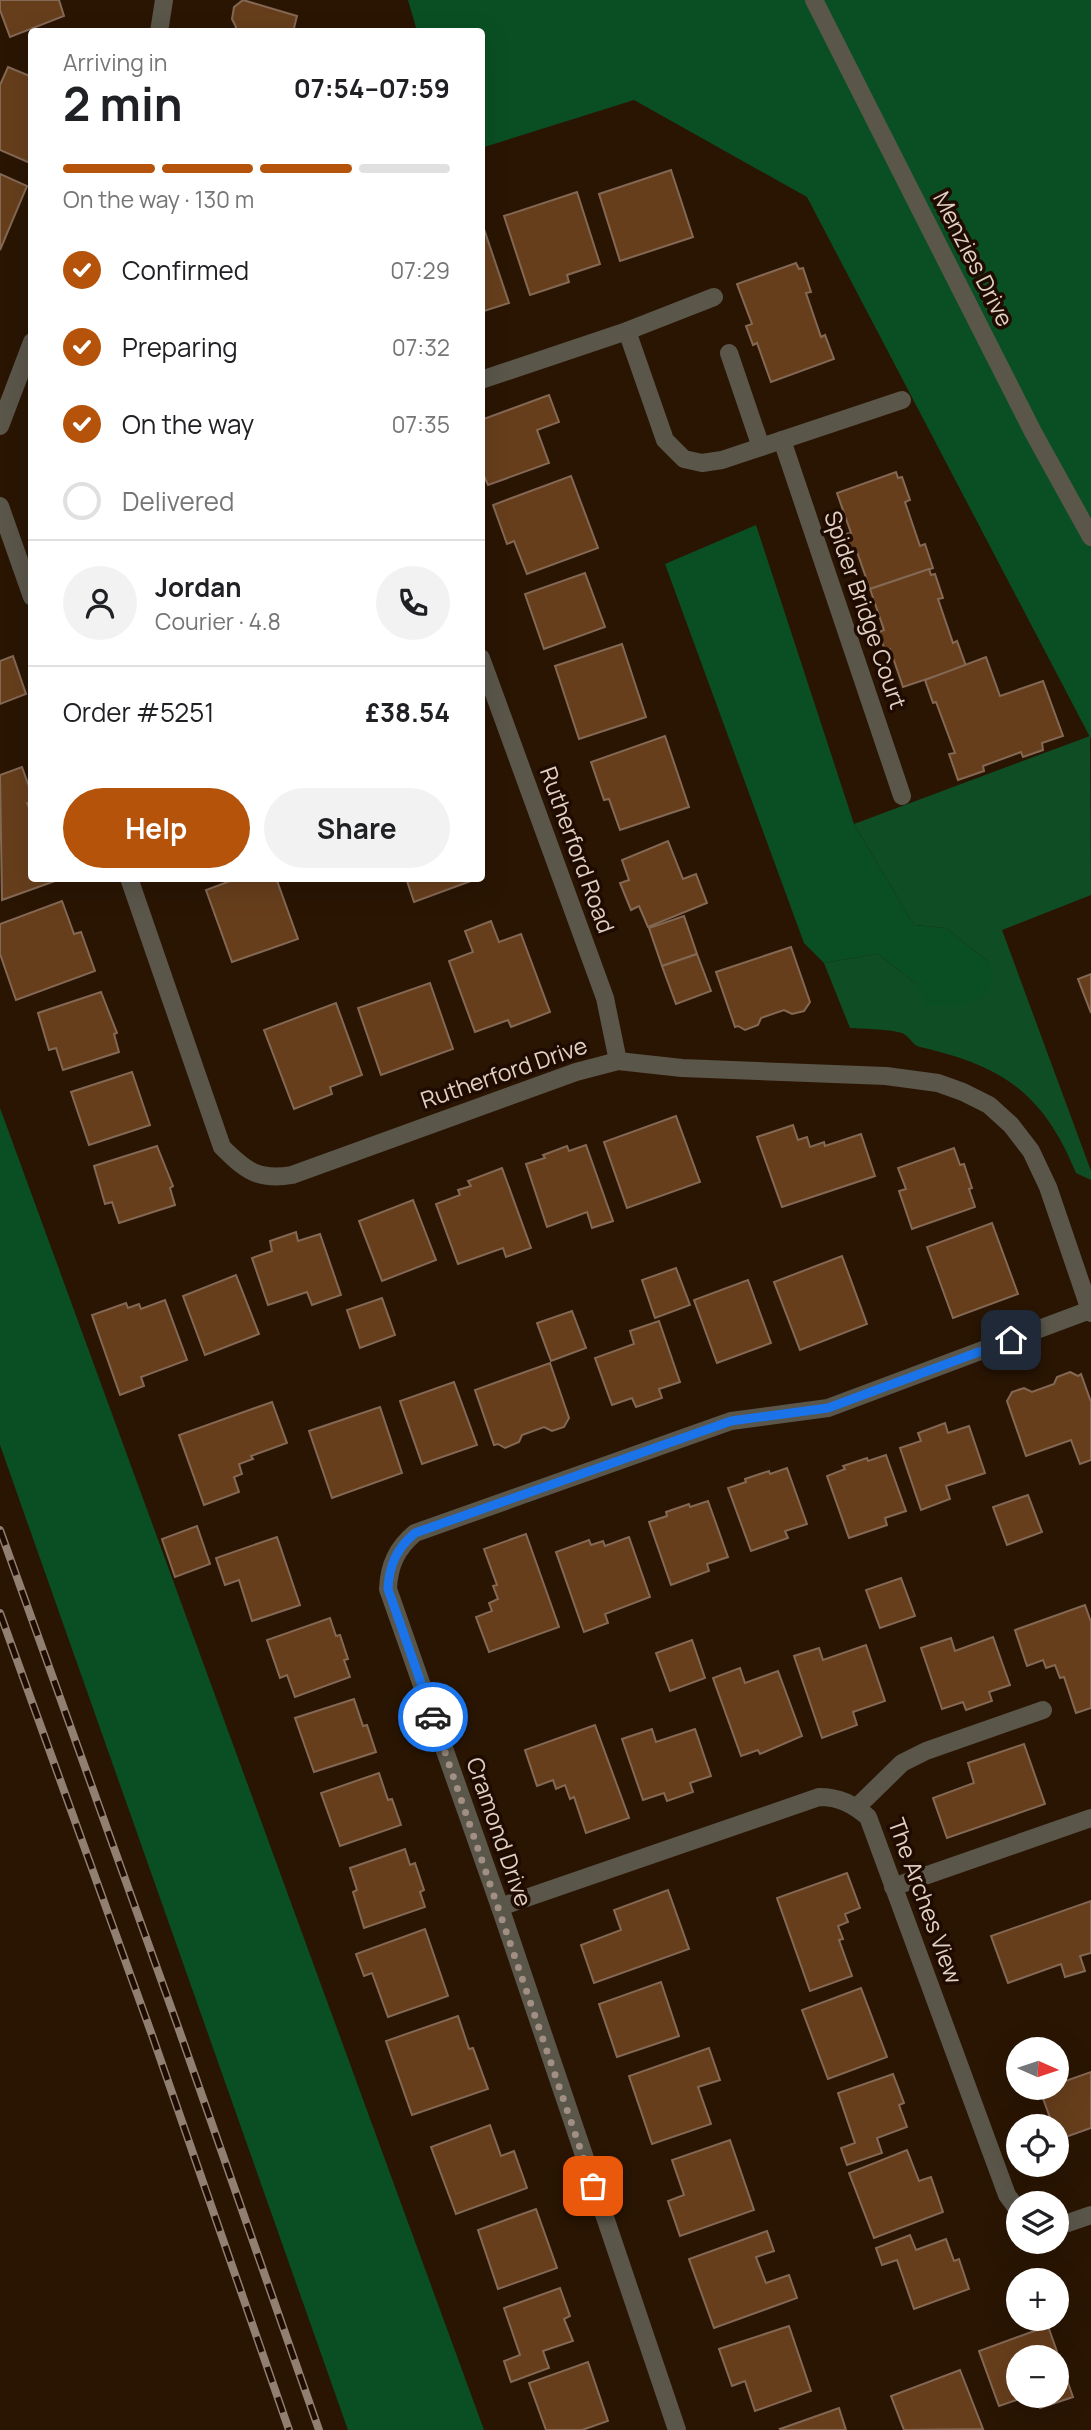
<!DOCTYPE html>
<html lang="en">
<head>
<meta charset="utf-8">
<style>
  :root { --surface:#fff; --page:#f2f2f2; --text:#202124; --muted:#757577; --line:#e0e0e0; --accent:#b45309 }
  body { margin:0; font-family:Manrope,sans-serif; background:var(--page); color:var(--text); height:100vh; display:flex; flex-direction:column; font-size:26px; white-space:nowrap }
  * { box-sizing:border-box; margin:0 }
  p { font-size:23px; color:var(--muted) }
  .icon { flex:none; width:38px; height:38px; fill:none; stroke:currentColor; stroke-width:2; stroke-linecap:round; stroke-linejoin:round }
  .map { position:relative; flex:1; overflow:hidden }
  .drawer { position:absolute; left:28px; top:28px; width:457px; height:854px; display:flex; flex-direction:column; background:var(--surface); border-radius:7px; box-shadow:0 7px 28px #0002 }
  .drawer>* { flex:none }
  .needle { width:46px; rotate:93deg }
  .tools { position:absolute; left:1006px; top:2037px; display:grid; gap:14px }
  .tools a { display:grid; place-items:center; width:63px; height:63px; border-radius:50%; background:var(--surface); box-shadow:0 7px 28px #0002; font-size:35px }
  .pin { position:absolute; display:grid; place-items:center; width:60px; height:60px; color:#fff; margin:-30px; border-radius:14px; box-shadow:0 4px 10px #0006 }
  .courier { position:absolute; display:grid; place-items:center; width:70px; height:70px; margin:-35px; border:5px solid #1a73e8; border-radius:50%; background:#fff; color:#222; box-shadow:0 2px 9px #0007 }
  .head em { font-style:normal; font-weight:700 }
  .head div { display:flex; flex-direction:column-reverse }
  .head { display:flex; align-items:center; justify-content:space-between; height:119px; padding:0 35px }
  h1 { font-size:46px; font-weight:700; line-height:52px }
  .bar { display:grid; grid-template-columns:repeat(4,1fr); gap:10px 7px; align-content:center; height:84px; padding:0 35px }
  .bar i { height:9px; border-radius:5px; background:var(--line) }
  .bar .active { background:var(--accent) }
  .bar p { grid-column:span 4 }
  .line { display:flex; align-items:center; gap:18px; padding:0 35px; border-top:2px solid var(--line) }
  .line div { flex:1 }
  .round { display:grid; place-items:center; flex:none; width:74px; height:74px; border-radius:37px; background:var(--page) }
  ol { padding:0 35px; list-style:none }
  li { display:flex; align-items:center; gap:21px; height:77px }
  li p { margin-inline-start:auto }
  li .icon { padding:7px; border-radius:50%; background:var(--accent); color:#fff; stroke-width:4 }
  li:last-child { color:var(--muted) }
  li i { width:38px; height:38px; border:4px solid var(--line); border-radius:50% }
  .action { display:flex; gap:14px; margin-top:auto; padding:14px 35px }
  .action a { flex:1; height:80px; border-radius:42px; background:var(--accent); color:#fff; font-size:28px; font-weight:700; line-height:80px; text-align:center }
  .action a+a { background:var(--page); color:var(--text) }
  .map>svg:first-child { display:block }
  .green { fill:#0f4e24 }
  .forest { fill:#0a4f23 }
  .building { fill:#663e1c; stroke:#836854; stroke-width:2 }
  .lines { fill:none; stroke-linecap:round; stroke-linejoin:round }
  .minor { stroke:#5a564a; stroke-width:18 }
  .rail-casing { stroke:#917f71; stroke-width:8 }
  .rail { stroke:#200b00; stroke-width:5; stroke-dasharray:16; stroke-linecap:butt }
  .done { stroke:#a08f82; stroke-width:7; stroke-dasharray:0 12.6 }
  .route { stroke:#1a73e8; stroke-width:9 }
  .labels { text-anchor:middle; stroke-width:7; stroke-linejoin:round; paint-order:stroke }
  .street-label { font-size:23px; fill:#e0d1c6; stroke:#200b00 }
</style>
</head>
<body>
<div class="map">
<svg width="1091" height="2430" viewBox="0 0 1091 2430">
  <rect width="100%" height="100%" fill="#2a1503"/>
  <!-- green -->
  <path class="green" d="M1090 736 1091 895 1002 930 1091 1171V1180L1076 1173C1043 1093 1003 1066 920 1047 912 1045 911 1038 904 1034 894 1029 863 1029 850 1028L824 963 878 954 917 985 989 962 946 928 914 925 854 824Z"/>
  <!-- forest -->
  <g class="forest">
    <polygon points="408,0 1091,0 1091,739 807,197 634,100 481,148 481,32 417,31"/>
    <path d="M756 525 854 824 914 925 946 928 989 962C990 966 993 974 992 978 988 1008 948 1005 927 1006L917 985 878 954 824 963 804 943 665 564Z"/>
    <polygon points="0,1108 484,2430 348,2430 0,1445"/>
  </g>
  <!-- building -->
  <g class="building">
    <polygon points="0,0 59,0 64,16 10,37 0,10"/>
    <polygon points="243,0 297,16 293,32 234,32 236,27 232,19 234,7"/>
    <polygon points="8,67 32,77 30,163 0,150 0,85"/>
    <polygon points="671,170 693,237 620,261 599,194"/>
    <polygon points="0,174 27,186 0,250"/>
    <polygon points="577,192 600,264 567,275 569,282 530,295 504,216"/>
    <polygon points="484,229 509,303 481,312 481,230"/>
    <polygon points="796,263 799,269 803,268 811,292 806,293 821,337 825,335 834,359 771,382 757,343 753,345 746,326 752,324 737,284"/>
    <polygon points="549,395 559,422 537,430 549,463 488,485 481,469 481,420"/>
    <polygon points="896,472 898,478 902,477 910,500 905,502 920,546 925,544 933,568 870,589 857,552 853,554 845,534 851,533 837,493"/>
    <polygon points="571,476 598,548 527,574 514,541 507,544 493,505"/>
    <polygon points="929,569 931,575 935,574 943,598 938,599 953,643 957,641 966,666 903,687 890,649 885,651 879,632 884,630 870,589"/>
    <polygon points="585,573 605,627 544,649 525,594"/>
    <polygon points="622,644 646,717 579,739 555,666"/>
    <polygon points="13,656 26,694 0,704 0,661"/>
    <polygon points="986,657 1000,696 1043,681 1063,736 1042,743 1043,750 1023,757 1021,752 983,766 984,771 958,780 949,754 955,753 936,702 933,703 925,680"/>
    <polygon points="665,736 689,807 620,830 609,799 604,800 591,762"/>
    <polygon points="22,767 32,795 32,802 27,803 32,815 32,878 55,878 55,881 2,900 0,775"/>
    <polygon points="668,841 683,879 696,874 707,903 648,927 639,906 631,910 620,883 629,880 622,860"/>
    <polygon points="238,878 276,878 298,939 232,962 206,890"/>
    <polygon points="406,878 479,878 414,902"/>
    <polygon points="62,901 74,934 81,932 95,971 16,1000 0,954 0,924"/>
    <polygon points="684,916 697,954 662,966 649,928"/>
    <polygon points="491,921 499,942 521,934 550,1012 511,1027 508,1020 475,1032 449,961 473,952 465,931"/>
    <polygon points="791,947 810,1002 804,1011 792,1014 784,1010 761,1018 758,1025 745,1030 738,1026 735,1027 716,972"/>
    <polygon points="697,954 711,991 676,1004 662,966"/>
    <polygon points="1091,974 1091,1013 1078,979"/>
    <polygon points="430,983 453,1049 381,1075 358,1008"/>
    <polygon points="101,992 117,1033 114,1034 119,1052 63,1070 56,1048 49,1050 38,1013"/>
    <polygon points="336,1003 362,1075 330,1087 332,1094 294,1109 264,1030"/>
    <polygon points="132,1072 150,1125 89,1145 71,1092"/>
    <polygon points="676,1116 700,1182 627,1208 604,1142"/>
    <polygon points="793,1125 798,1140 807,1137 810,1147 824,1142 825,1146 861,1134 875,1176 782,1207 757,1137"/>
    <polygon points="586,1145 613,1221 592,1228 587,1212 547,1227 526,1164 545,1158 543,1155 567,1146 569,1151"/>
    <polygon points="157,1146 173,1186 170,1188 175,1205 119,1223 112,1202 105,1204 94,1166"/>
    <polygon points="954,1148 960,1165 964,1164 972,1188 969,1189 975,1207 912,1229 899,1191 906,1189 898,1168"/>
    <polygon points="502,1168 531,1248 506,1257 503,1248 458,1264 436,1204 460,1195 458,1190 471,1186 468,1181"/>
    <polygon points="413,1200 436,1260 382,1281 359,1221"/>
    <polygon points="992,1223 1018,1294 953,1318 927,1247"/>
    <polygon points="296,1232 298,1241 320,1234 341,1295 312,1305 307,1292 268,1305 252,1258 272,1251 270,1241"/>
    <polygon points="842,1256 867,1324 800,1350 774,1282"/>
    <polygon points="676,1268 690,1305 655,1318 642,1280"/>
    <polygon points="236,1275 259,1334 205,1355 183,1296"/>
    <polygon points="748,1280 771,1343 717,1363 694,1300"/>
    <polygon points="382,1298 395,1335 360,1348 347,1310"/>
    <polygon points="165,1300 187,1360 141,1377 144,1386 120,1395 92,1315 126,1303 128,1308 139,1304 141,1309"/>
    <polygon points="572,1311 586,1348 551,1361 537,1323"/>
    <polygon points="659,1321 680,1382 659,1389 662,1398 636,1407 632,1398 612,1405 595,1358 634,1344 630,1331"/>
    <polygon points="550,1363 569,1418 564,1427 552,1431 544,1427 522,1435 519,1442 505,1448 498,1444 494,1445 475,1390"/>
    <polygon points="1070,1372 1078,1376 1081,1374 1091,1402 1091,1460 1080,1464 1071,1440 1026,1456 1007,1401 1012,1392 1024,1388 1032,1392 1054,1384 1057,1377"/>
    <polygon points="454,1382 477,1445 422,1464 400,1401"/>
    <polygon points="272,1402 287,1443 251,1456 253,1459 239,1464 242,1474 234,1477 239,1492 204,1505 179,1435"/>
    <polygon points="380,1407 402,1473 332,1498 309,1431"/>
    <polygon points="945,1423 948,1433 969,1426 985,1473 946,1486 950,1499 921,1510 900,1448 921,1441 918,1433"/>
    <polygon points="886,1455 906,1511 885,1518 887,1525 849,1538 827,1476 845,1469 843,1466 867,1458 868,1461"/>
    <polygon points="787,1468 807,1524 785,1531 788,1538 751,1551 728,1488 746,1482 745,1479 769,1471 770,1474"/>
    <polygon points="1028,1495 1042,1532 1007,1545 993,1507"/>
    <polygon points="708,1501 728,1557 707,1564 709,1571 671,1585 649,1522 667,1516 666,1512 689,1504 690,1507"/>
    <polygon points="197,1526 210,1564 175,1577 162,1539"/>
    <polygon points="526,1534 559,1627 489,1652 476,1617 492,1611 489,1603 498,1599 493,1586 497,1585 484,1549"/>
    <polygon points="277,1537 300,1605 252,1621 239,1580 225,1585 216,1558"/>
    <polygon points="629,1537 650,1597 605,1614 608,1623 584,1632 556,1552 589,1540 591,1545 603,1541 605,1546"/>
    <polygon points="901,1578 915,1616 880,1628 866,1590"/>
    <polygon points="1085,1605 1091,1622 1091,1708 1076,1713 1064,1677 1060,1678 1055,1665 1046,1668 1043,1660 1027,1666 1015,1630"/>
    <polygon points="330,1618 336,1636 340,1635 348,1659 344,1660 350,1677 295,1697 287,1675 280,1678 267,1640"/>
    <polygon points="993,1637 1010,1685 989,1692 992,1701 966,1710 963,1702 942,1709 921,1648 951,1638 955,1651"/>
    <polygon points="692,1640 705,1678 670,1691 656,1653"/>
    <polygon points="866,1645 885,1701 853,1712 857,1725 822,1738 794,1656 819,1648 823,1660"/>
    <polygon points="740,1668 745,1683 778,1671 802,1736 760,1754 758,1750 741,1756 713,1678"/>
    <polygon points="354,1699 363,1726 367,1725 376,1752 314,1772 295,1718"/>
    <polygon points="595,1725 629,1818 586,1833 574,1797 570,1799 565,1785 556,1789 553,1780 537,1786 525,1750"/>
    <polygon points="652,1729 656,1742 695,1729 711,1776 690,1783 693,1792 667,1801 664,1793 643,1800 622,1739"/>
    <polygon points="1024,1744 1045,1804 947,1838 933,1798 974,1783 968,1763"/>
    <polygon points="379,1773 388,1800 392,1799 401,1825 340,1846 321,1793"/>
    <polygon points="405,1849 410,1865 415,1863 424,1890 420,1892 425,1907 364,1928 353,1892 357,1890 350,1868"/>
    <polygon points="847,1873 860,1908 845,1914 848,1922 838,1926 843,1939 839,1940 852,1976 810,1991 777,1898"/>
    <polygon points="668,1890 689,1949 594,1983 581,1945 621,1930 614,1910"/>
    <polygon points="1091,1901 1091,1953 1080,1956 1085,1971 1065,1977 1061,1964 1008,1983 991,1936"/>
    <polygon points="425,1929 448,1996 388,2017 372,1973 364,1976 356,1954"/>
    <polygon points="661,1982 679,2036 617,2057 599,2004"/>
    <polygon points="861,1988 887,2057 828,2079 802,2010"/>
    <polygon points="458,2016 469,2049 473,2048 488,2089 412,2115 386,2041"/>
    <polygon points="709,2048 720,2080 698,2087 711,2124 652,2144 629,2076"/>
    <polygon points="1091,2072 1091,2128 1057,2140 1057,2126 1053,2126 1040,2090 1057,2088 1057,2084"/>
    <polygon points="893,2074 904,2103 899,2105 907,2127 877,2138 882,2153 847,2165 841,2148 855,2143 838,2093"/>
    <polygon points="490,2125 501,2156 514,2151 527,2188 456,2214 431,2147"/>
    <polygon points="730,2140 754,2210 680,2236 668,2201 684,2195 672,2160"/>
    <polygon points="907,2150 919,2181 931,2177 943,2212 874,2238 849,2173"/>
    <polygon points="536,2209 557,2268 498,2289 478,2230"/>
    <polygon points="767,2231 774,2251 756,2257 766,2283 789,2275 797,2298 714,2328 689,2259"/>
    <polygon points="910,2235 916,2250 946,2239 954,2261 959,2259 969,2289 914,2309 897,2260 882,2265 876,2248"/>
    <polygon points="560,2288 570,2316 564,2319 573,2341 543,2351 549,2368 511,2382 504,2361 520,2355 504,2308"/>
    <polygon points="789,2326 811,2391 755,2411 745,2381 732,2386 719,2349"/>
    <polygon points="1048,2326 1073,2397 1040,2408 1035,2396 1057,2396 1057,2357 1018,2357 1018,2396 1028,2396 999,2406 979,2351"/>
    <polygon points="588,2362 608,2421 582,2430 546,2430 529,2383"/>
    <polygon points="960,2370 983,2429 904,2430 891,2396"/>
    <polygon points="839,2408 846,2430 781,2430 780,2429"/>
  </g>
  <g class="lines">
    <!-- minor -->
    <g class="minor">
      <polyline points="814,0 1033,432 1091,537"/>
      <polyline points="159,32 164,0"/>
      <polyline points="627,331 665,440 684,459 702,463 722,460 902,400"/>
      <polyline points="729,353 761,447"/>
      <polyline points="481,380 627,331 714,297"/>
      <polyline points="0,426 32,342"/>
      <polyline points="782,440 902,796"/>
      <polyline points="0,506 32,597"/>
      <polyline points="481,658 605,998 618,1061"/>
      <path d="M129 878 222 1147C245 1170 258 1181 292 1175L576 1072 618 1061 682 1068 886 1076 938 1083 963 1092 989 1105 1011 1125 1031 1151 1048 1187 1091 1313"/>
      <polyline points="857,1807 902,1763 926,1751 1043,1710"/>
      <polyline points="893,1887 1091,1818"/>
      <path d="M500 1907 819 1797C839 1797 853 1804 868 1817L1007 2195 1018 2210"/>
      <polyline points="1057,2224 1065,2224 1091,2215"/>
      <path d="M677 2430 500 1907 388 1589C389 1565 397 1548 415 1533L731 1421 828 1408 1090 1310"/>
    </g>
    <defs>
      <g id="rail">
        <polyline points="0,1530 177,2024 319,2430"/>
        <polyline points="0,1613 152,2035 289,2430"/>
      </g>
    </defs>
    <!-- rail casing -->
    <use href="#rail" class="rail-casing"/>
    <!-- rail -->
    <use href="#rail" class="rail"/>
  </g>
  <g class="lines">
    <!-- done -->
    <polyline class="done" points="433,1717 593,2186"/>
    <!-- route -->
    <path class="route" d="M433 1717 388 1589C389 1565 397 1548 415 1533L731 1421 828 1408 1011 1340"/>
  </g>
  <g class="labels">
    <!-- street labels -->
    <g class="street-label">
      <text transform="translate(973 259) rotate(63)" y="8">Menzies Drive</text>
      <text transform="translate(865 610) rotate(71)" y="8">Spider Bridge Court</text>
      <text transform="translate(577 850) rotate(70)" y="8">Rutherford Road</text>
      <text transform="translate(504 1073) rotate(-19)" y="8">Rutherford Drive</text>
      <text transform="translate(499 1832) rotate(71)" y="8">Cramond Drive</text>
      <text transform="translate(925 1901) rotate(70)" y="8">The Arches View</text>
    </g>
  </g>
</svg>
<div class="tools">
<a><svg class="needle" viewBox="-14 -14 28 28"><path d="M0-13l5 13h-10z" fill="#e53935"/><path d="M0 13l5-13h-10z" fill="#757577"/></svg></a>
<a><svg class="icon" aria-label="locate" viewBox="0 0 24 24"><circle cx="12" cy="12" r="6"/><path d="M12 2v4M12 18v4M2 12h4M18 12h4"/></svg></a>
<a><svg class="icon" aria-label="layers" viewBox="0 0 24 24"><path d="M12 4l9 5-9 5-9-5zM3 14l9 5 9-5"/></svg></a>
<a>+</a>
<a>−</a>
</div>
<div class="pin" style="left:593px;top:2186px;background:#ea580c"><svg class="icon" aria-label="bag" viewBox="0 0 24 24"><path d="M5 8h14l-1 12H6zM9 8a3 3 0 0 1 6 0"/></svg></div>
<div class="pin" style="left:1011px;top:1340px;background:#1f2937"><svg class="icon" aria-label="home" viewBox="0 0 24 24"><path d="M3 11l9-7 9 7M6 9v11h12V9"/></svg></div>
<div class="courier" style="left:433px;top:1717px"><svg class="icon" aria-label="car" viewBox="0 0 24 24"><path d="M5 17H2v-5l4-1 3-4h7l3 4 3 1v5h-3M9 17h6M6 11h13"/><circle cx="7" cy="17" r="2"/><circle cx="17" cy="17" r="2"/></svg></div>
<section class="drawer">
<div class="head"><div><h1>2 min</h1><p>Arriving in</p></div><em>07:54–07:59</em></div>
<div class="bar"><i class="active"></i><i class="active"></i><i class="active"></i><i></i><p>On the way · 130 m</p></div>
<ol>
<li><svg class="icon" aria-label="check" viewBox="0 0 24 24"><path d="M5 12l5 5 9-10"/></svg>Confirmed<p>07:29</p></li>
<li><svg class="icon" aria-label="check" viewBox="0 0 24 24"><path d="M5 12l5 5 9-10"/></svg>Preparing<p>07:32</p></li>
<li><svg class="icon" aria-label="check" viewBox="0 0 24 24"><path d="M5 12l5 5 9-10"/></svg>On the way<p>07:35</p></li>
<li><i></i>Delivered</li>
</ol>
<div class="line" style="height:126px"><a class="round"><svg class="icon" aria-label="person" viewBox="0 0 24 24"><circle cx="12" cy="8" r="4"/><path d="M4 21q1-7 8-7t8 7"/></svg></a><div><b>Jordan</b><p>Courier · 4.8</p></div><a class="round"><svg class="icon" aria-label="phone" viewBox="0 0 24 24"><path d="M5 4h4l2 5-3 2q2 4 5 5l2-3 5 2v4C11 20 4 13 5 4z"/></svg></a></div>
<div class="line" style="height:91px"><div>Order #5251</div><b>£38.54</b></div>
<div class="action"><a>Help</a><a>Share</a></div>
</section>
</div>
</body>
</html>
